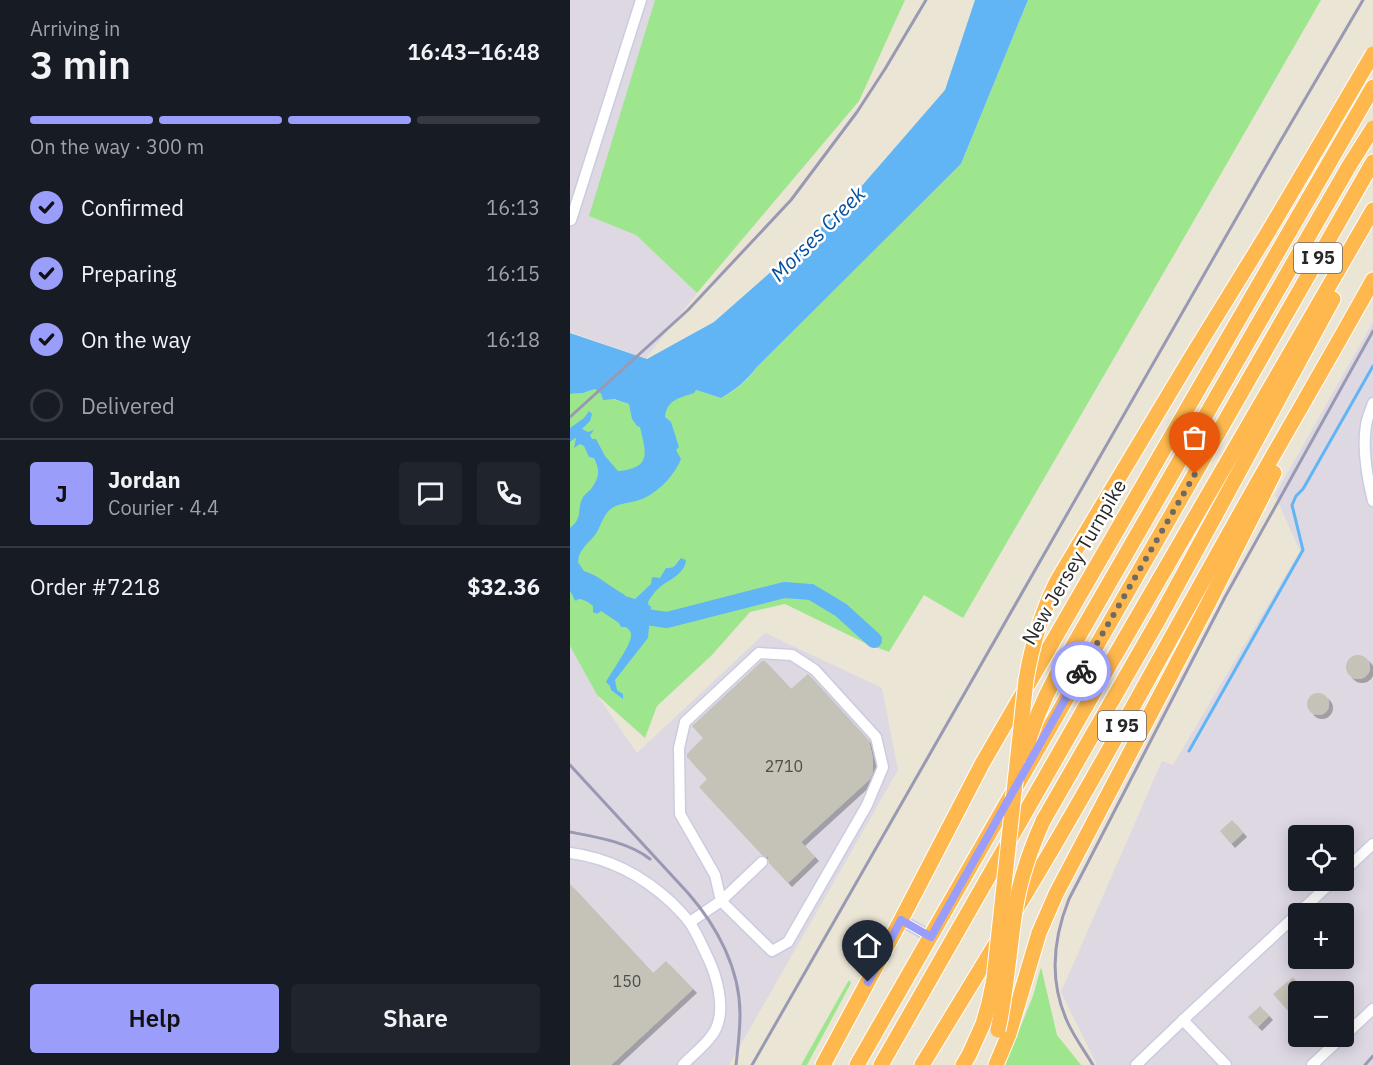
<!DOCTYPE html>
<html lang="en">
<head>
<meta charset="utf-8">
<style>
  :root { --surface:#171b24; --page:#20242c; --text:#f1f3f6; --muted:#9ea1a6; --line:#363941; --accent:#9a9dfa }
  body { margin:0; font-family:"IBM Plex Sans",sans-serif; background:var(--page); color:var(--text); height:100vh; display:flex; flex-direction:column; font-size:22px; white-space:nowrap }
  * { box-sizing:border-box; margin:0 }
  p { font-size:20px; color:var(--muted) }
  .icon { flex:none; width:33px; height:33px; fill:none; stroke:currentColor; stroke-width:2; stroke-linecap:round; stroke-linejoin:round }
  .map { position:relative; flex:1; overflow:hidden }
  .drawer { display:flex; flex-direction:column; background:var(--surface); width:570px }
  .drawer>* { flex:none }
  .controls { position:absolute; left:718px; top:825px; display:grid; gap:12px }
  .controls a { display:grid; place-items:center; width:66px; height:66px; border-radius:6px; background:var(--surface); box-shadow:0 3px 15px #0003; font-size:30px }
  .pin { position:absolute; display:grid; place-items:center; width:51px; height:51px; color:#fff; margin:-62px -26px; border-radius:50% 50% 50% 0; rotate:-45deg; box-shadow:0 0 6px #0007 }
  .pin .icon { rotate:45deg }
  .courier { position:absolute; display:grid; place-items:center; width:60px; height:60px; margin:-30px; border:4px solid #9a9dfa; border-radius:50%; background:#fff; color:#222; box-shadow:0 2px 8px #0007 }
  .summary em { font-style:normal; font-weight:600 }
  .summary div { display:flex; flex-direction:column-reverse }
  .summary { display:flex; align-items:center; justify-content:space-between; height:102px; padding:0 30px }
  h1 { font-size:39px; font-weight:600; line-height:45px }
  .bar { display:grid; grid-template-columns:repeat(4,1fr); gap:9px 6px; align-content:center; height:72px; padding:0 30px }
  .bar i { height:8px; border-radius:4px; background:var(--line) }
  .bar .current { background:var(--accent) }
  .bar p { grid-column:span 4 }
  .line { display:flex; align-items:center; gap:15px; padding:0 30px; border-top:2px solid var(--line) }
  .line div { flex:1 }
  .round { display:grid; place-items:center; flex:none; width:63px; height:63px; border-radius:6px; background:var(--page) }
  ol { padding:0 30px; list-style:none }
  li { display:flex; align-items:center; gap:18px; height:66px }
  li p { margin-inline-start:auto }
  li .icon { padding:6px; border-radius:50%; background:var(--accent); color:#111; stroke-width:4 }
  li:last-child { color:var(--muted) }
  li i { width:33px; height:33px; border:3px solid var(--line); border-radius:50% }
  .primary-button { display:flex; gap:12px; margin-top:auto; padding:12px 30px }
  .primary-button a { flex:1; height:69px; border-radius:6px; background:var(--accent); color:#111; font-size:24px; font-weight:600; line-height:69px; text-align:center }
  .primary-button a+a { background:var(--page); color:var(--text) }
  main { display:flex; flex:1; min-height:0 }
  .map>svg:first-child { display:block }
  .industrial { fill:#ddd8e2; fill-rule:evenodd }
  .green { fill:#9ee68e }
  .water { fill:#61b5f5 }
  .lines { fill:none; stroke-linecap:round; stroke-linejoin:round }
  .stream { stroke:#61b5f5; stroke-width:3 }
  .river { stroke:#61b5f5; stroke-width:16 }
  .building { fill:#c5c2b7; filter:url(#shadow) }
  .minor-casing { stroke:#cccce1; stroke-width:13 }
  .highway-casing { stroke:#fff; stroke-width:17 }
  .minor { stroke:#fff; stroke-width:10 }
  .highway { stroke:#ffb84d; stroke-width:15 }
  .rail { stroke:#9a99b3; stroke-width:3 }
  .highway-bridge-casing { stroke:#fff; stroke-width:17; stroke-linecap:butt }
  .highway-bridge { stroke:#ffb84d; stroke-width:15 }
  .done { stroke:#6c6a64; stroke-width:6; stroke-dasharray:0 10.8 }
  .route { stroke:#9a9dfa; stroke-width:8 }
  .labels { text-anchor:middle; stroke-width:5; stroke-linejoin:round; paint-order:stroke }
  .number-label { font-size:16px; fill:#4e4e4b }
  .shield { fill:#fff; stroke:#686868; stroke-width:1.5 }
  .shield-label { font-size:18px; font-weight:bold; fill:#272727 }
  .street-label { font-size:20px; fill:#272727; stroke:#fff }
  .water-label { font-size:21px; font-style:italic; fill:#054f9c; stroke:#fff }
</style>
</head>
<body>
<main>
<section class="drawer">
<div class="summary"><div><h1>3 min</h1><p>Arriving in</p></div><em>16:43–16:48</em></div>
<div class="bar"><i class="current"></i><i class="current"></i><i class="current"></i><i></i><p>On the way · 300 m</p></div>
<ol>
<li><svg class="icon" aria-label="check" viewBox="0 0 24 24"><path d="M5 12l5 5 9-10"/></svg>Confirmed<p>16:13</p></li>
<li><svg class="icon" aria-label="check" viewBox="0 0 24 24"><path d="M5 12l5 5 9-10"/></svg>Preparing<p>16:15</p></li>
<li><svg class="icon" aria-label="check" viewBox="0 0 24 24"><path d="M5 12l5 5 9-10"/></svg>On the way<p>16:18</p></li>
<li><i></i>Delivered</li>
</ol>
<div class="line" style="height:108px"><b class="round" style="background:var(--accent);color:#111">J</b><div><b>Jordan</b><p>Courier · 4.4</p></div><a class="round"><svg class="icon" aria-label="chat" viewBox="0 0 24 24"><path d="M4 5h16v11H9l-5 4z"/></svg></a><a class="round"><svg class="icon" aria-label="phone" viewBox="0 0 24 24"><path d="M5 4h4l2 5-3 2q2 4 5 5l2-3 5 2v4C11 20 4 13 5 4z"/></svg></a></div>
<div class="line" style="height:78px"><div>Order #7218</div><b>$32.36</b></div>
<div class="primary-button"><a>Help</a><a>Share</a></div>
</section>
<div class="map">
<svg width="803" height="1065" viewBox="0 0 803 1065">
  <defs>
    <filter id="shadow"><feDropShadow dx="4" dy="4" stdDeviation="0" flood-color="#0004"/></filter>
  </defs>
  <rect width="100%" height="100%" fill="#ebe5d6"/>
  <!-- industrial -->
  <g class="industrial">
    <polygon points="0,0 85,0 76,32 66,235 127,293 76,358 0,332"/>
    <path d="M803 322V1065H527L491 992 592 761 603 765 730 551 705 495ZM729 836H774V880H729ZM729 914H774V958H729ZM729 992H774V1036H729Z"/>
    <polygon points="195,633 312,688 328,770 159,1065 0,1065 0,646 27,695 67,753"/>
  </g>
  <!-- green -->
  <g class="green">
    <polygon points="85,0 335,0 289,101 127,293 66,235 19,216"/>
    <path d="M458 0H751L633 205 393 618 354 595 319 652 295 643 215 604 180 612 142 655 87 706 75 738 27 695 0 646V394L13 393 25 389 31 394 33 399H43L59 404 126 390 151 398C167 390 177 381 187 367L391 164Z"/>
    <polygon points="471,967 487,1035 511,1065 435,1065 463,996"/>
    <polygon points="279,980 281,983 237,1065 231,1065"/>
  </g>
  <!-- water -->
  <path class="water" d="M405 0H458L391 164 187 367C176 381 167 389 151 398L126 390 124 393C110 398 97 399 95 417L101 422 109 447 106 450 111 459C105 475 86 495 69 500 61 503 50 503 42 508 33 514 31 527 25 535 17 545 9 549 8 562L14 571C29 575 41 588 55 595V596L65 599 81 584 82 577 90 578 96 568C106 569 106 563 111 558L116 560C115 574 100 579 90 587 85 591 81 597 78 602L79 606H81L78 638 45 680 47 690 53 694V699L41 690 40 686 36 682C41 672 62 644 61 635 61 631 59 630 56 627H51L49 623 31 611 27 614 23 612V606C18 602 14 599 8 599L6 601 4 599 3 596 0 591V528C14 517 6 509 13 497 16 493 21 490 23 486 30 476 29 468 24 458L19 457 14 446 10 444 4 448 6 438H5L0 442V428L14 418 19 411 22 414 20 421 12 429 18 432 24 430 20 435 22 439H26L35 456 48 471C82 468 76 453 70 427L67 426 62 419 59 404 44 399 33 400 31 394 25 389 13 393 0 394V333L77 359 144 322 270 211 375 90Z"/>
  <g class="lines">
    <!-- stream -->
    <polyline class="stream" points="619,751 733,550 722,505 726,496 733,489 803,366"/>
    <!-- river -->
    <polyline class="river" points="60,612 69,616 97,620 214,590 241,592 271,610 304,640"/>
  </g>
  <!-- building -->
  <g class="building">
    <circle cx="788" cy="667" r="12"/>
    <polygon points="192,661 195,661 221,689 238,674 299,741 303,759 303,772 300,779 231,842 245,857 218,883 199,863 198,857 192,855 129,787 137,779 117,757 117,754 133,738 122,726"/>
    <circle cx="748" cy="704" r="11"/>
    <polygon points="662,820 673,833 661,844 650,831"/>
    <polygon points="0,884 83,973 96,961 123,989 41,1065 0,1065"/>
    <polygon points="723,977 736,992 729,992 729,1005 720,1013 703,994"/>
    <polygon points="690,1006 699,1016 688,1027 678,1017"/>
  </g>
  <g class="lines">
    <defs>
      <g id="minor">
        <polyline points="1,220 71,0"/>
        <path d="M803 403C801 410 797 418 796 425 792 450 797 477 803 501"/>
        <polygon points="189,653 222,655 245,670 306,737 313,767 297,805 218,942 202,951 151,901 145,875 110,814 109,748 115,722"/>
        <path d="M0 853C39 858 73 876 102 903 108 909 115 916 120 923 128 935 133 948 139 960 147 978 154 1004 148 1023 144 1039 124 1053 113 1065"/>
        <polyline points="774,871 803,844"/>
        <polyline points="331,920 361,937"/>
        <polyline points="120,922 151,901 192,862"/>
        <polyline points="774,1036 803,1009"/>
        <polyline points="566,1065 613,1020"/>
        <polyline points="656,1065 613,1020 764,880"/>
        <polyline points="742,1065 773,1036"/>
      </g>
      <g id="highway">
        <polyline points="473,821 590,617 763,299"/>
        <path d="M445 911C526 778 599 640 675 505 717 430 761 356 803 280"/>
        <polyline points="253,1065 331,920 412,764 803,87"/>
        <polyline points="287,1065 803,162"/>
        <polyline points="311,1065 528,685 803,210"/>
        <polyline points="352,1065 430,937"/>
        <polyline points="393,1065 399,1055 413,1024"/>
        <polyline points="426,1065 439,1034 469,933 486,894 638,604 704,473"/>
      </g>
    </defs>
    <!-- minor casing -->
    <use href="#minor" class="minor-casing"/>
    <!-- highway casing -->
    <use href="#highway" class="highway-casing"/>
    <!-- minor -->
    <use href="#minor" class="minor"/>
    <!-- highway -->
    <use href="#highway" class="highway"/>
    <!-- rail -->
    <g class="rail">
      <polyline points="0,417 118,310 221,200 287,112 315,69 356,0"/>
      <path d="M0 765 118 893C147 926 170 969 170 1014 170 1031 168 1048 166 1065"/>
      <path d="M0 832C26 837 58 842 80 859"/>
      <polyline points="182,1065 707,147 793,0"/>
      <path d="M523 1065C514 1050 504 1037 497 1021 479 981 483 939 499 899L655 597 803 331"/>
      <polyline points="795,1065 803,1056"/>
    </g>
    <defs>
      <g id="highway-bridge">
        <path d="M455 754C462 726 473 700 487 674L779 166 803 128"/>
        <path d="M413 1024 419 1003 424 979 456 680C462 644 471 614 487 581L620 359 697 234 803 54"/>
        <path d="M428 1030C437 989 439 947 446 905 451 876 461 848 473 821"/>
      </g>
    </defs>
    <!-- highway-bridge casing -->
    <use href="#highway-bridge" class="highway-bridge-casing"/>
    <!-- highway-bridge -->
    <use href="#highway-bridge" class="highway-bridge"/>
  </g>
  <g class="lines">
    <!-- done -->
    <polyline class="done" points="511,671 625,474"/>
    <!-- route -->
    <polyline class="route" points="298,982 331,920 361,937 511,671"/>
  </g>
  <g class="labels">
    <!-- number labels -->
    <g class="number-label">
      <text x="214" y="772">2710</text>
      <text x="57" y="987">150</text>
    </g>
    <!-- shield labels -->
    <g class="shield">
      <rect x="724" y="243" width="48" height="30" rx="4.5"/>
      <rect x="528" y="711" width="48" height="30" rx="4.5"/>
    </g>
    <g class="shield-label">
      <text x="748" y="264">I 95</text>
      <text x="552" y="732">I 95</text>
    </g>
    <!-- street labels -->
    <g class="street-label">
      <text transform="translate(504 562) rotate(-60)" y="7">New Jersey Turnpike</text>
    </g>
    <!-- water labels -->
    <g class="water-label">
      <text transform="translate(248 234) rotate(-45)" y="7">Morses Creek</text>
    </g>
  </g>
</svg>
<div class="controls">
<a><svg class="icon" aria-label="locate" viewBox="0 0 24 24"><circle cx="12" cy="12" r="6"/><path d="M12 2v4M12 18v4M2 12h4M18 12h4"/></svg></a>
<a>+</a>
<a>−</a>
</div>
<div class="pin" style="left:625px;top:474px;background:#ea580c"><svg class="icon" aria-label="bag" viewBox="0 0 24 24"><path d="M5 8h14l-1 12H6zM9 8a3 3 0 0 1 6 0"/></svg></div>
<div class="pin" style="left:298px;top:982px;background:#1f2937"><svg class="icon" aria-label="home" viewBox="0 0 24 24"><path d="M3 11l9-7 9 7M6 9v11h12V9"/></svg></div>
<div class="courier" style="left:511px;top:671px"><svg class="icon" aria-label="bike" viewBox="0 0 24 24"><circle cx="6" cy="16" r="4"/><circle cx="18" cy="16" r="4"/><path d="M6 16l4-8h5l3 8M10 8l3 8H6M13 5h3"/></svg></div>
</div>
</main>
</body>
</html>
